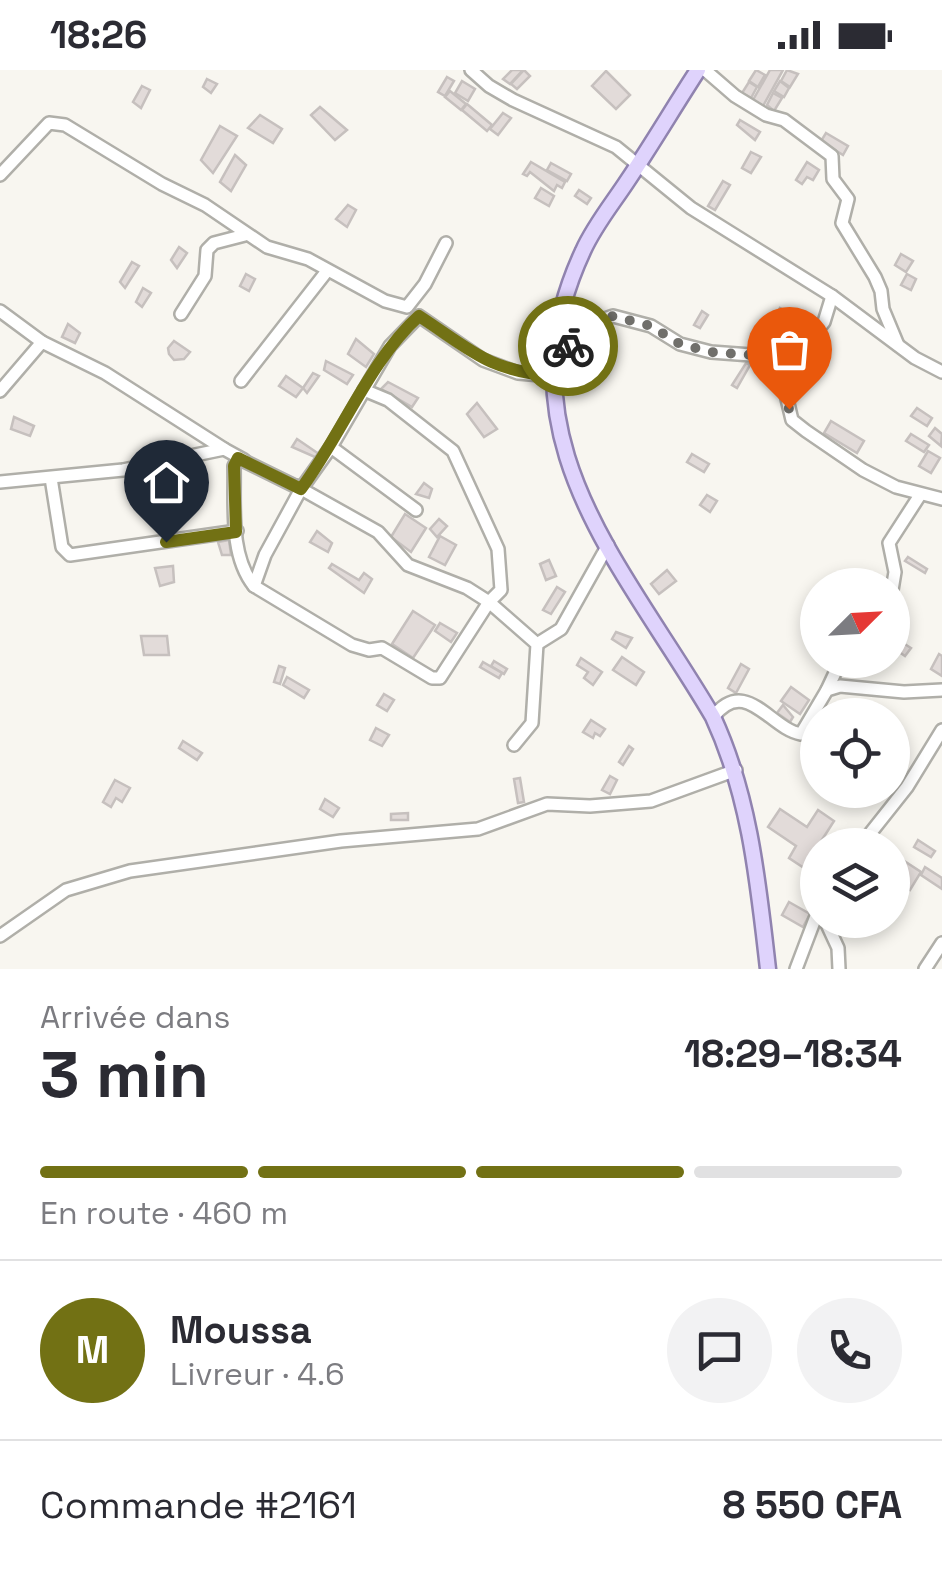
<!DOCTYPE html>
<html lang="fr">
<head>
<meta charset="utf-8">
<style>
  :root { --surface:#fff; --page:#f2f2f3; --text:#2b2b33; --muted:#7c7c81; --line:#e1e1e2; --accent:#727114 }
  body { margin:0; font-family:"Space Grotesk",sans-serif; background:var(--page); color:var(--text); height:100vh; display:flex; flex-direction:column; font-size:38px; white-space:nowrap }
  * { box-sizing:border-box; margin:0 }
  p { font-size:32px; color:var(--muted) }
  .icon { flex:none; width:55px; height:55px; fill:none; stroke:currentColor; stroke-width:2; stroke-linecap:round; stroke-linejoin:round }
  .map { position:relative; height:899px; overflow:hidden }
  .details { display:flex; flex-direction:column; background:var(--surface); flex:1 }
  .details>* { flex:none }
  .needle { width:65px; rotate:66deg }
  .fabs { position:absolute; left:800px; top:498px; display:grid; gap:20px }
  .fabs a { display:grid; place-items:center; width:110px; height:110px; border-radius:50%; background:var(--surface); box-shadow:0 5px 15px #0003; font-size:50px }
  .pin { position:absolute; display:grid; place-items:center; width:85px; height:85px; color:#fff; margin:-102px -42px; border-radius:50% 50% 50% 0; rotate:-45deg; box-shadow:0 0 10px #0007 }
  .pin .icon { rotate:45deg }
  .courier { position:absolute; display:grid; place-items:center; width:100px; height:100px; margin:-50px; border:8px solid #727114; border-radius:50%; background:#fff; color:#222; box-shadow:0 2px 12px #0007 }
  .headline em { font-style:normal; font-weight:700 }
  .headline div { display:flex; flex-direction:column-reverse }
  .headline { display:flex; align-items:center; justify-content:space-between; height:170px; padding:0 40px }
  h1 { font-size:65px; font-weight:700; line-height:75px }
  .bar { display:grid; grid-template-columns:repeat(4,1fr); gap:15px 10px; align-content:center; height:120px; padding:0 40px }
  .bar i { height:12px; border-radius:8px; background:var(--line) }
  .bar .active { background:var(--accent) }
  .bar p { grid-column:span 4 }
  .line { display:flex; align-items:center; gap:25px; padding:0 40px; border-top:2px solid var(--line) }
  .line div { flex:1 }
  .round { display:grid; place-items:center; flex:none; width:105px; height:105px; border-radius:52px; background:var(--page) }
  .status { display:flex; justify-content:space-between; align-items:center; height:70px; padding:0 50px; background:var(--surface); direction:ltr }
  .status svg { height:28px; fill:currentColor }
  .map>svg:first-child { display:block }
  .building { fill:#e2dbd9; stroke:#c6c0be; stroke-width:2.5 }
  .lines { fill:none; stroke-linecap:round; stroke-linejoin:round }
  .minor-casing { stroke:#b0afa9; stroke-width:16 }
  .major-casing { stroke:#9083af; stroke-width:19 }
  .minor { stroke:#fff; stroke-width:11 }
  .major { stroke:#dfd3fc; stroke-width:14 }
  .done { stroke:#706f6b; stroke-width:10; stroke-dasharray:0 18 }
  .route { stroke:#727114; stroke-width:12 }
</style>
</head>
<body>
<div class="status"><b>18:26</b><svg viewBox="0 0 49 12"><path d="M0 12V9h3v3zM5 12V6h3v6zM10 12V3h3v9zM15 12V0h3v12zM26 1h20v11H26zM47 4h2v5h-2z"/></svg></div>
<div class="map">
<svg width="942" height="899" viewBox="0 0 942 899">
  <rect width="100%" height="100%" fill="#f8f6f0"/>
  <!-- building -->
  <g class="building">
    <polygon points="512,0 523,0 510,14 503,9"/>
    <polygon points="524,0 530,6 517,19 511,14"/>
    <polygon points="756,0 765,5 758,17 749,11"/>
    <polygon points="770,0 783,0 763,36 753,30"/>
    <polygon points="787,0 798,4 790,17 781,11"/>
    <polygon points="606,1 630,25 616,39 592,16"/>
    <polygon points="447,7 454,11 445,26 438,22"/>
    <polygon points="207,9 217,14 211,23 203,17"/>
    <polygon points="462,11 475,19 468,31 455,23"/>
    <polygon points="780,11 789,18 784,27 774,21"/>
    <polygon points="749,12 757,17 751,28 742,23"/>
    <polygon points="142,16 150,20 141,38 133,32"/>
    <polygon points="450,21 466,34 461,40 445,27"/>
    <polygon points="773,23 782,28 774,41 767,35"/>
    <polygon points="467,34 492,55 487,61 462,40"/>
    <polygon points="320,37 347,60 335,70 311,45"/>
    <polygon points="503,43 511,48 498,65 490,59"/>
    <polygon points="260,45 282,59 273,73 248,58"/>
    <polygon points="740,50 760,62 755,70 737,55"/>
    <polygon points="220,56 237,66 213,103 201,90"/>
    <polygon points="826,63 848,76 843,85 821,71"/>
    <polygon points="751,82 761,87 751,103 742,98"/>
    <polygon points="235,85 246,95 231,121 220,112"/>
    <polygon points="531,92 565,112 562,118 557,115 554,121 530,102 527,106 523,104"/>
    <polygon points="807,92 819,100 813,110 807,107 802,114 796,110"/>
    <polygon points="551,93 571,104 567,111 547,100"/>
    <polygon points="723,111 730,115 715,140 708,136"/>
    <polygon points="541,118 554,126 549,136 535,128"/>
    <polygon points="579,120 591,128 587,134 575,126"/>
    <polygon points="348,135 356,140 347,157 336,149"/>
    <polygon points="179,177 187,183 177,198 171,190"/>
    <polygon points="901,184 913,191 906,202 895,195"/>
    <polygon points="132,192 139,196 125,218 120,212"/>
    <polygon points="246,204 255,209 249,221 240,216"/>
    <polygon points="907,204 916,209 911,220 901,215"/>
    <polygon points="143,218 151,223 142,237 136,232"/>
    <polygon points="780,238 792,245 786,255 774,248"/>
    <polygon points="702,241 708,245 700,258 694,255"/>
    <polygon points="68,254 80,263 75,273 62,267"/>
    <polygon points="356,269 374,284 366,297 348,284"/>
    <polygon points="174,271 190,282 184,289 174,290 169,284 168,278"/>
    <polygon points="326,291 353,305 347,314 324,300"/>
    <polygon points="746,293 750,295 737,318 732,315"/>
    <polygon points="313,303 319,306 307,323 303,318"/>
    <polygon points="286,306 303,318 296,327 279,316"/>
    <polygon points="388,312 418,328 412,337 381,319"/>
    <polygon points="477,333 497,359 484,367 467,344"/>
    <polygon points="917,338 932,348 927,356 911,346"/>
    <polygon points="14,347 34,356 30,366 11,359"/>
    <polygon points="831,351 864,371 857,383 824,363"/>
    <polygon points="935,358 942,364 941,376 929,366"/>
    <polygon points="911,364 929,375 924,382 906,371"/>
    <polygon points="297,369 319,384 315,387 292,377"/>
    <polygon points="928,381 940,388 931,403 919,396"/>
    <polygon points="692,384 709,394 704,402 687,392"/>
    <polygon points="424,413 432,419 429,428 416,424"/>
    <polygon points="707,425 717,431 710,442 700,435"/>
    <polygon points="405,444 426,458 411,482 391,467"/>
    <polygon points="439,449 447,456 437,467 430,459"/>
    <polygon points="317,461 332,473 328,482 310,472"/>
    <polygon points="440,466 456,475 445,495 429,487"/>
    <polygon points="229,470 231,485 222,485 218,472"/>
    <polygon points="908,487 927,499 925,503 905,491"/>
    <polygon points="549,490 556,506 546,510 540,494"/>
    <polygon points="332,494 359,510 364,503 372,509 364,523 329,498"/>
    <polygon points="173,496 174,512 160,516 155,498"/>
    <polygon points="667,500 676,511 659,524 651,514"/>
    <polygon points="557,517 565,522 551,544 543,540"/>
    <polygon points="413,541 435,555 413,588 392,574"/>
    <polygon points="440,553 457,563 451,572 435,561"/>
    <polygon points="616,562 632,568 626,578 612,569"/>
    <polygon points="141,566 167,566 169,585 144,585"/>
    <polygon points="892,566 911,578 905,586 892,577"/>
    <polygon points="939,584 942,586 942,606 931,599"/>
    <polygon points="622,587 644,602 636,615 613,600"/>
    <polygon points="581,588 602,602 593,615 584,608 588,602 577,595"/>
    <polygon points="494,591 507,599 504,604 491,596"/>
    <polygon points="483,592 502,603 499,608 480,597"/>
    <polygon points="741,594 749,599 736,623 728,618"/>
    <polygon points="279,596 285,598 280,614 274,612"/>
    <polygon points="287,607 309,620 304,628 283,615"/>
    <polygon points="791,617 809,630 800,644 781,631"/>
    <polygon points="384,624 394,630 387,641 377,635"/>
    <polygon points="783,635 793,647 790,652 777,643"/>
    <polygon points="591,650 605,659 600,666 595,663 593,668 583,662"/>
    <polygon points="376,658 389,665 382,676 370,670"/>
    <polygon points="183,671 202,683 197,690 179,678"/>
    <polygon points="629,676 633,679 623,695 619,692"/>
    <polygon points="610,706 617,710 610,724 602,720"/>
    <polygon points="520,708 524,732 518,733 514,709"/>
    <polygon points="115,710 130,718 122,732 116,728 111,737 103,732"/>
    <polygon points="821,720 839,723 849,720 841,732"/>
    <polygon points="325,729 339,738 333,747 320,739"/>
    <polygon points="780,739 807,757 818,740 834,751 804,798 789,788 796,776 768,757"/>
    <polygon points="408,743 408,750 391,750 391,744"/>
    <polygon points="918,770 935,781 931,787 914,777"/>
    <polygon points="892,783 921,802 910,820 892,808"/>
    <polygon points="925,797 942,808 942,819 921,805"/>
    <polygon points="789,832 810,844 803,857 782,845"/>
  </g>
  <g class="lines">
    <defs>
      <g id="minor">
        <polyline points="471,0 489,16 513,30 616,77 691,138 832,226 915,288 942,302"/>
        <polyline points="705,0 735,26 766,45 784,50 832,86 833,109 848,129 842,153 875,207 881,221 883,239 898,275"/>
        <polyline points="0,105 49,53 65,55 162,114 205,135 267,177 308,189 385,231 407,237 425,214 446,173"/>
        <polyline points="0,241 42,272"/>
        <polyline points="181,244 205,206 207,180 214,173 245,165"/>
        <polyline points="554,279 572,275 599,251 613,246 651,256 680,274 711,282 751,285 782,308 792,350 806,361 863,400 896,417 942,429"/>
        <polyline points="241,311 327,201"/>
        <polyline points="787,320 811,286 810,269 824,252 832,226"/>
        <polyline points="0,321 42,272 105,303 224,379"/>
        <polyline points="331,377 416,440"/>
        <polyline points="51,408 62,477 70,485 237,461"/>
        <polyline points="0,412 123,400 224,379 244,390"/>
        <polyline points="296,416 378,462 408,495 467,518 489,532 537,574 532,653 514,675"/>
        <path d="M301 419 238 388 234 396C235 435 229 485 254 516L352 575 369 580 382 578 432 608H440L489 532 501 520 498 479 453 381 388 330 364 320"/>
        <polyline points="254,516 265,485 301,419 331,377 390,276 419,246 483,290 518,303 552,306"/>
        <polyline points="892,520 895,502 889,473 920,425"/>
        <polyline points="537,574 561,559 608,475"/>
        <polyline points="827,620 841,590"/>
        <path d="M713 647C746 605 770 659 801 664L827 620 840 616 904 622 942 620"/>
        <polyline points="861,775 907,717 942,660"/>
        <polyline points="825,850 838,878 839,899"/>
        <polyline points="0,866 66,820 130,801 341,771 478,759 547,734 590,736 651,731 736,700"/>
        <polyline points="796,899 818,841"/>
        <polyline points="925,899 942,873"/>
      </g>
      <path id="major" d="M698 0C674 37 652 74 628 110 613 133 594 156 583 181 496 367 624 495 713 647 750 727 758 812 768 899"/>
    </defs>
    <!-- minor casing -->
    <use href="#minor" class="minor-casing"/>
    <!-- major casing -->
    <use href="#major" class="major-casing"/>
    <!-- minor -->
    <use href="#minor" class="minor"/>
    <!-- major -->
    <use href="#major" class="major"/>
  </g>
  <g class="lines">
    <!-- done -->
    <polyline class="done" points="568,276 599,251 613,246 651,256 680,274 711,282 751,285 782,308 789,339"/>
    <!-- route -->
    <path class="route" d="M166 472 236 462 234 396 238 388 301 419C342 364 370 290 419 246 471 280 487 300 552 306L554 280 568 276"/>
  </g>
</svg>
<div class="fabs">
<a><svg class="needle" viewBox="-14 -14 28 28"><path d="M0-13l5 13h-10z" fill="#e53935"/><path d="M0 13l5-13h-10z" fill="#7c7c81"/></svg></a>
<a><svg class="icon" aria-label="locate" viewBox="0 0 24 24"><circle cx="12" cy="12" r="6"/><path d="M12 2v4M12 18v4M2 12h4M18 12h4"/></svg></a>
<a><svg class="icon" aria-label="layers" viewBox="0 0 24 24"><path d="M12 4l9 5-9 5-9-5zM3 14l9 5 9-5"/></svg></a>
</div>
<div class="pin" style="left:789px;top:339px;background:#ea580c"><svg class="icon" aria-label="bag" viewBox="0 0 24 24"><path d="M5 8h14l-1 12H6zM9 8a3 3 0 0 1 6 0"/></svg></div>
<div class="pin" style="left:166px;top:472px;background:#1f2937"><svg class="icon" aria-label="home" viewBox="0 0 24 24"><path d="M3 11l9-7 9 7M6 9v11h12V9"/></svg></div>
<div class="courier" style="left:568px;top:276px"><svg class="icon" aria-label="bike" viewBox="0 0 24 24"><circle cx="6" cy="16" r="4"/><circle cx="18" cy="16" r="4"/><path d="M6 16l4-8h5l3 8M10 8l3 8H6M13 5h3"/></svg></div>
</div>
<section class="details">
<div class="headline"><div><h1>3 min</h1><p>Arrivée dans</p></div><em>18:29–18:34</em></div>
<div class="bar"><i class="active"></i><i class="active"></i><i class="active"></i><i></i><p>En route · 460 m</p></div>
<div class="line" style="height:180px"><b class="round" style="background:var(--accent);color:#fff">M</b><div><b>Moussa</b><p>Livreur · 4.6</p></div><a class="round"><svg class="icon" aria-label="chat" viewBox="0 0 24 24"><path d="M4 5h16v11H9l-5 4z"/></svg></a><a class="round"><svg class="icon" aria-label="phone" viewBox="0 0 24 24"><path d="M5 4h4l2 5-3 2q2 4 5 5l2-3 5 2v4C11 20 4 13 5 4z"/></svg></a></div>
<div class="line" style="height:130px"><div>Commande #2161</div><b>8 550 CFA</b></div>
</section>
</body>
</html>
